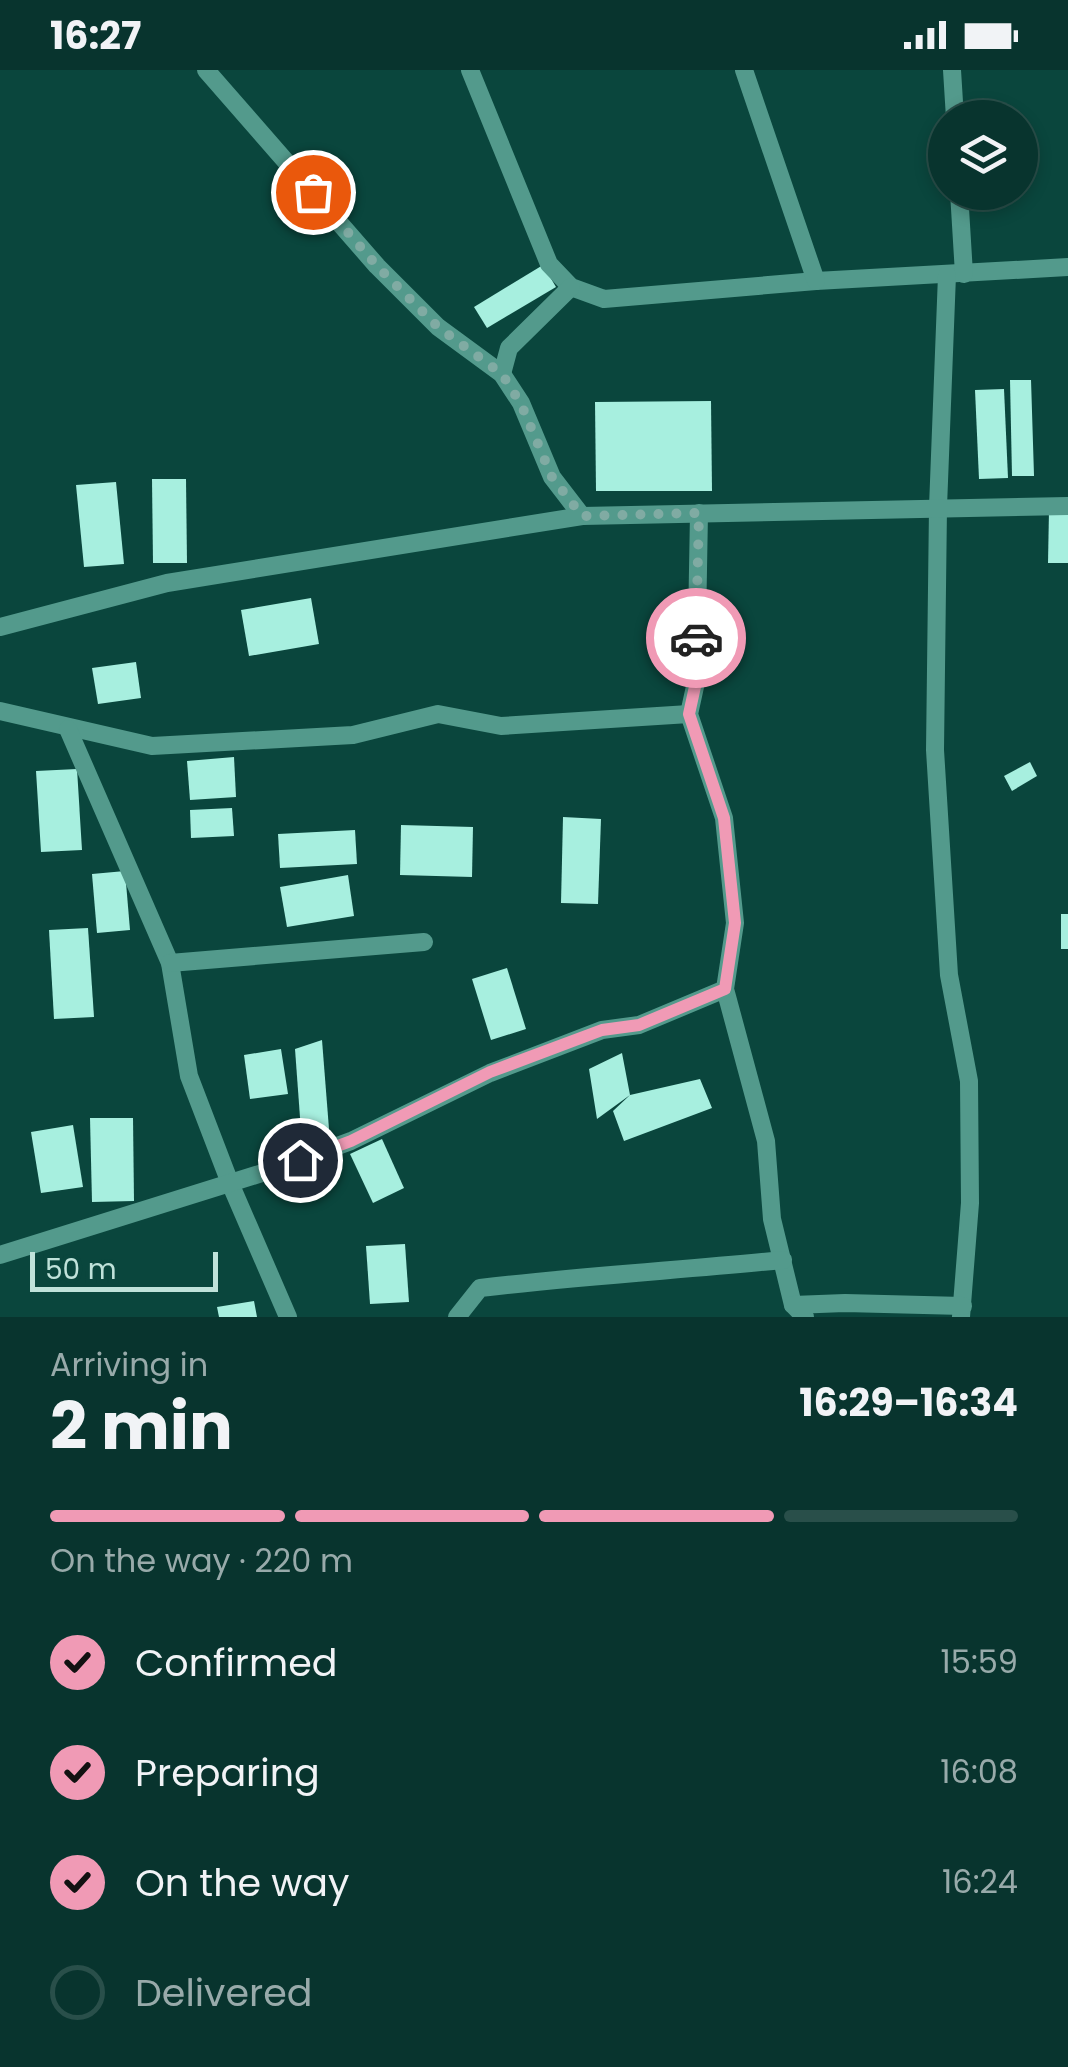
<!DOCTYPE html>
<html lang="en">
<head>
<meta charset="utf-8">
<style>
  :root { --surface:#08342e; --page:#163f3a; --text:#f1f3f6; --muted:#98aaaa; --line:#294f4a; --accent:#f09ab5 }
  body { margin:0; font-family:Poppins,sans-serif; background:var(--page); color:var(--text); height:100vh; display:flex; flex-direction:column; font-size:38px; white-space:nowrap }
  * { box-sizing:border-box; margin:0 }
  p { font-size:32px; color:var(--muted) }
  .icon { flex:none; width:55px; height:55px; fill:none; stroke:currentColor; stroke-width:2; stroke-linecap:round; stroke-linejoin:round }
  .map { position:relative; height:1247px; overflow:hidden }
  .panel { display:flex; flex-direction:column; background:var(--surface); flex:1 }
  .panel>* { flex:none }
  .controls { position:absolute; left:928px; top:30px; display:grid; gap:20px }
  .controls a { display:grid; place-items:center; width:110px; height:110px; border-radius:50%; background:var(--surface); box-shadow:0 5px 15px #0003,0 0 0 2px var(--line); font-size:50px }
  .scale { position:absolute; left:30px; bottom:25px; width:188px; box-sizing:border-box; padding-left:10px; border:5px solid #c0e2da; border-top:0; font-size:28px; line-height:35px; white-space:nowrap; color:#c0e2da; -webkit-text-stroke:8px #0a463d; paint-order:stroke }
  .pin { position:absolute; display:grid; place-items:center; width:85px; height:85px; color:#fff; margin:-42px; border:5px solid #fff; border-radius:50%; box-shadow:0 2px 10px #0007 }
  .courier { position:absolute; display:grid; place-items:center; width:100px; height:100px; margin:-50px; border:8px solid #f09ab5; border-radius:50%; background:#fff; color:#222; box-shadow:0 2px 12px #0007 }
  .overview em { font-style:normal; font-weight:700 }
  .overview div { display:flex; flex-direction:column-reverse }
  .overview { display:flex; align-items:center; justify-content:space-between; height:170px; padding:0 50px }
  h1 { font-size:65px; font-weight:700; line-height:75px }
  .bar { display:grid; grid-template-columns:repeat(4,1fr); gap:15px 10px; align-content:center; height:120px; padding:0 50px }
  .bar i { height:12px; border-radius:8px; background:var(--line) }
  .bar .selected { background:var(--accent) }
  .bar p { grid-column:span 4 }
  ol { padding:0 50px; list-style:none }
  li { display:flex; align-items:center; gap:30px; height:110px }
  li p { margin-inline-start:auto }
  li .icon { padding:10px; border-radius:50%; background:var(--accent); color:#111; stroke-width:4 }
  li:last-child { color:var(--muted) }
  li i { width:55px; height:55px; border:5px solid var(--line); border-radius:50% }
  .status { display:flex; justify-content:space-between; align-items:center; height:70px; padding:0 50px; background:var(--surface); direction:ltr }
  .status svg { height:28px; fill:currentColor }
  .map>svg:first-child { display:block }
  .building { fill:#a7efdf }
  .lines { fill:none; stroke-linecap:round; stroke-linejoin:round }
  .minor { stroke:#539a8c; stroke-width:18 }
  .done { stroke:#80aba3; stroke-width:10; stroke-dasharray:0 18 }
  .route { stroke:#f09ab5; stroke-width:12 }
</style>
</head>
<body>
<div class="status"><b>16:27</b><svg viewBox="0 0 49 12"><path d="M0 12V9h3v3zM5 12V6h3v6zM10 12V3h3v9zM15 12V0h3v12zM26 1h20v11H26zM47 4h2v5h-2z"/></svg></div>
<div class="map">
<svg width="1068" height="1247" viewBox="0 0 1068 1247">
  <rect width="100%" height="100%" fill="#0a463d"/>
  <!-- building -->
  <g class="building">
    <polygon points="543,195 556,217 487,258 474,237"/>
    <polygon points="1010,310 1031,310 1034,406 1012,406"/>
    <polygon points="1004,319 1008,408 979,409 975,320"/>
    <polygon points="711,331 712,421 596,421 595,332"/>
    <polygon points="152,409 186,409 187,493 153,493"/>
    <polygon points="116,412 124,494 84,497 76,415"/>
    <polygon points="1049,440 1068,440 1068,493 1048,493"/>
    <polygon points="311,528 319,574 249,586 241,540"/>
    <polygon points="136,592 141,628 98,634 92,598"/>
    <polygon points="234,687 236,727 190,730 187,691"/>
    <polygon points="1030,692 1037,706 1012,721 1004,706"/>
    <polygon points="77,699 82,780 41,782 36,701"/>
    <polygon points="232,738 234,766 191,768 190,740"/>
    <polygon points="563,747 601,749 598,834 561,833"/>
    <polygon points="401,755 473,757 472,807 400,805"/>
    <polygon points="355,760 357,794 280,798 278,764"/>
    <polygon points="125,801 130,860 97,863 92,804"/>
    <polygon points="348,805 354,846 287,857 280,817"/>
    <rect x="1061" y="844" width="7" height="35"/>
    <polygon points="88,858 94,947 54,949 49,860"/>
    <polygon points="507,898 526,959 491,970 472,909"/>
    <polygon points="322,970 329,1059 301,1061 295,979"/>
    <polygon points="281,979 288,1024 250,1029 244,985"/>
    <polygon points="622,983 630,1025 700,1009 712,1038 624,1071 613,1041 630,1025 597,1049 589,999"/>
    <polygon points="90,1048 133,1048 134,1131 92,1132"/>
    <polygon points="73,1055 83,1117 41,1123 31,1062"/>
    <polygon points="382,1069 404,1118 373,1133 350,1084"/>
    <polygon points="405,1174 409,1232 370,1234 366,1176"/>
    <polygon points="254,1231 257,1247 219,1247 217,1237"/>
  </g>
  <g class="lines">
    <!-- minor -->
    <g class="minor">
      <polyline points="206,0 377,196 438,257 502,304 521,333 552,407 582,446"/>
      <polyline points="470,0 549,194 571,217 604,229 816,211 1068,197"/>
      <polyline points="744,0 816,211"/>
      <polyline points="952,0 955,48"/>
      <polyline points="959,122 964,204"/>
      <polyline points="947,205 938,437 935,680 949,905 969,1011 970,1133 961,1247"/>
      <polyline points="502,304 509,278 571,217"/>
      <polyline points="699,443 696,612 689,644 724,748 735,853 725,919 766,1071 772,1149 793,1235 805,1247"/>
      <polyline points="0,557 167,513 582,446 1068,436"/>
      <polyline points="0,641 152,676 353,665 438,644 501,656 689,644"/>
      <polyline points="68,659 170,893 189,1006 230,1113 288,1247"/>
      <polyline points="170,893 424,872"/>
      <polyline points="0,1185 275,1099 351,1071 490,1003 602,960 639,955 725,919"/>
      <polyline points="793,1235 845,1233 963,1236"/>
      <path d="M457 1247 480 1218C581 1206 682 1200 783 1190"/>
    </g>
  </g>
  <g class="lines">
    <!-- done -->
    <polyline class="done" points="313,122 377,196 438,257 502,304 521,334 552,407 582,446 699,443 696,568"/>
    <!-- route -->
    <polyline class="route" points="300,1090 351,1071 490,1002 602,960 639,955 725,919 735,853 724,748 689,644 696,612 696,568"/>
  </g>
</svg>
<div class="controls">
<a><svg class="icon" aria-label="layers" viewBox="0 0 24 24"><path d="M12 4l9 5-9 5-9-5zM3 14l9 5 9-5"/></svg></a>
</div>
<div class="scale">50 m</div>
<div class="pin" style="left:313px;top:122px;background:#ea580c"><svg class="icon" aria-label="bag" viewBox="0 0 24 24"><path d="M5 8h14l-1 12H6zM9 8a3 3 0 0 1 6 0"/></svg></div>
<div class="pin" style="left:300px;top:1090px;background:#1f2937"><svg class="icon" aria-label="home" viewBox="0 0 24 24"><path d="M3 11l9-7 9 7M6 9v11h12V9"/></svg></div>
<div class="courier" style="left:696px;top:568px"><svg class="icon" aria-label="car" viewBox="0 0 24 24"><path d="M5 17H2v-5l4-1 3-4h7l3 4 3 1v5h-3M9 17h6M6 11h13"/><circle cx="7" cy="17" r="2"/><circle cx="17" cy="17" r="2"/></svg></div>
</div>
<section class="panel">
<div class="overview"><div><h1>2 min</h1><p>Arriving in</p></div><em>16:29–16:34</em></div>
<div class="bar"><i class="selected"></i><i class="selected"></i><i class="selected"></i><i></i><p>On the way · 220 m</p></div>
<ol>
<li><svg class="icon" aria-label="check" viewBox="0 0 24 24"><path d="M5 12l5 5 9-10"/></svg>Confirmed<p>15:59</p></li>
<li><svg class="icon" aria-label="check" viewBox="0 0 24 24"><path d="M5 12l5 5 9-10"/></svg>Preparing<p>16:08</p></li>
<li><svg class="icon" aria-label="check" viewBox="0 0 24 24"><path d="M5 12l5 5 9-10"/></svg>On the way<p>16:24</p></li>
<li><i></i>Delivered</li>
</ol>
</section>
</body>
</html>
